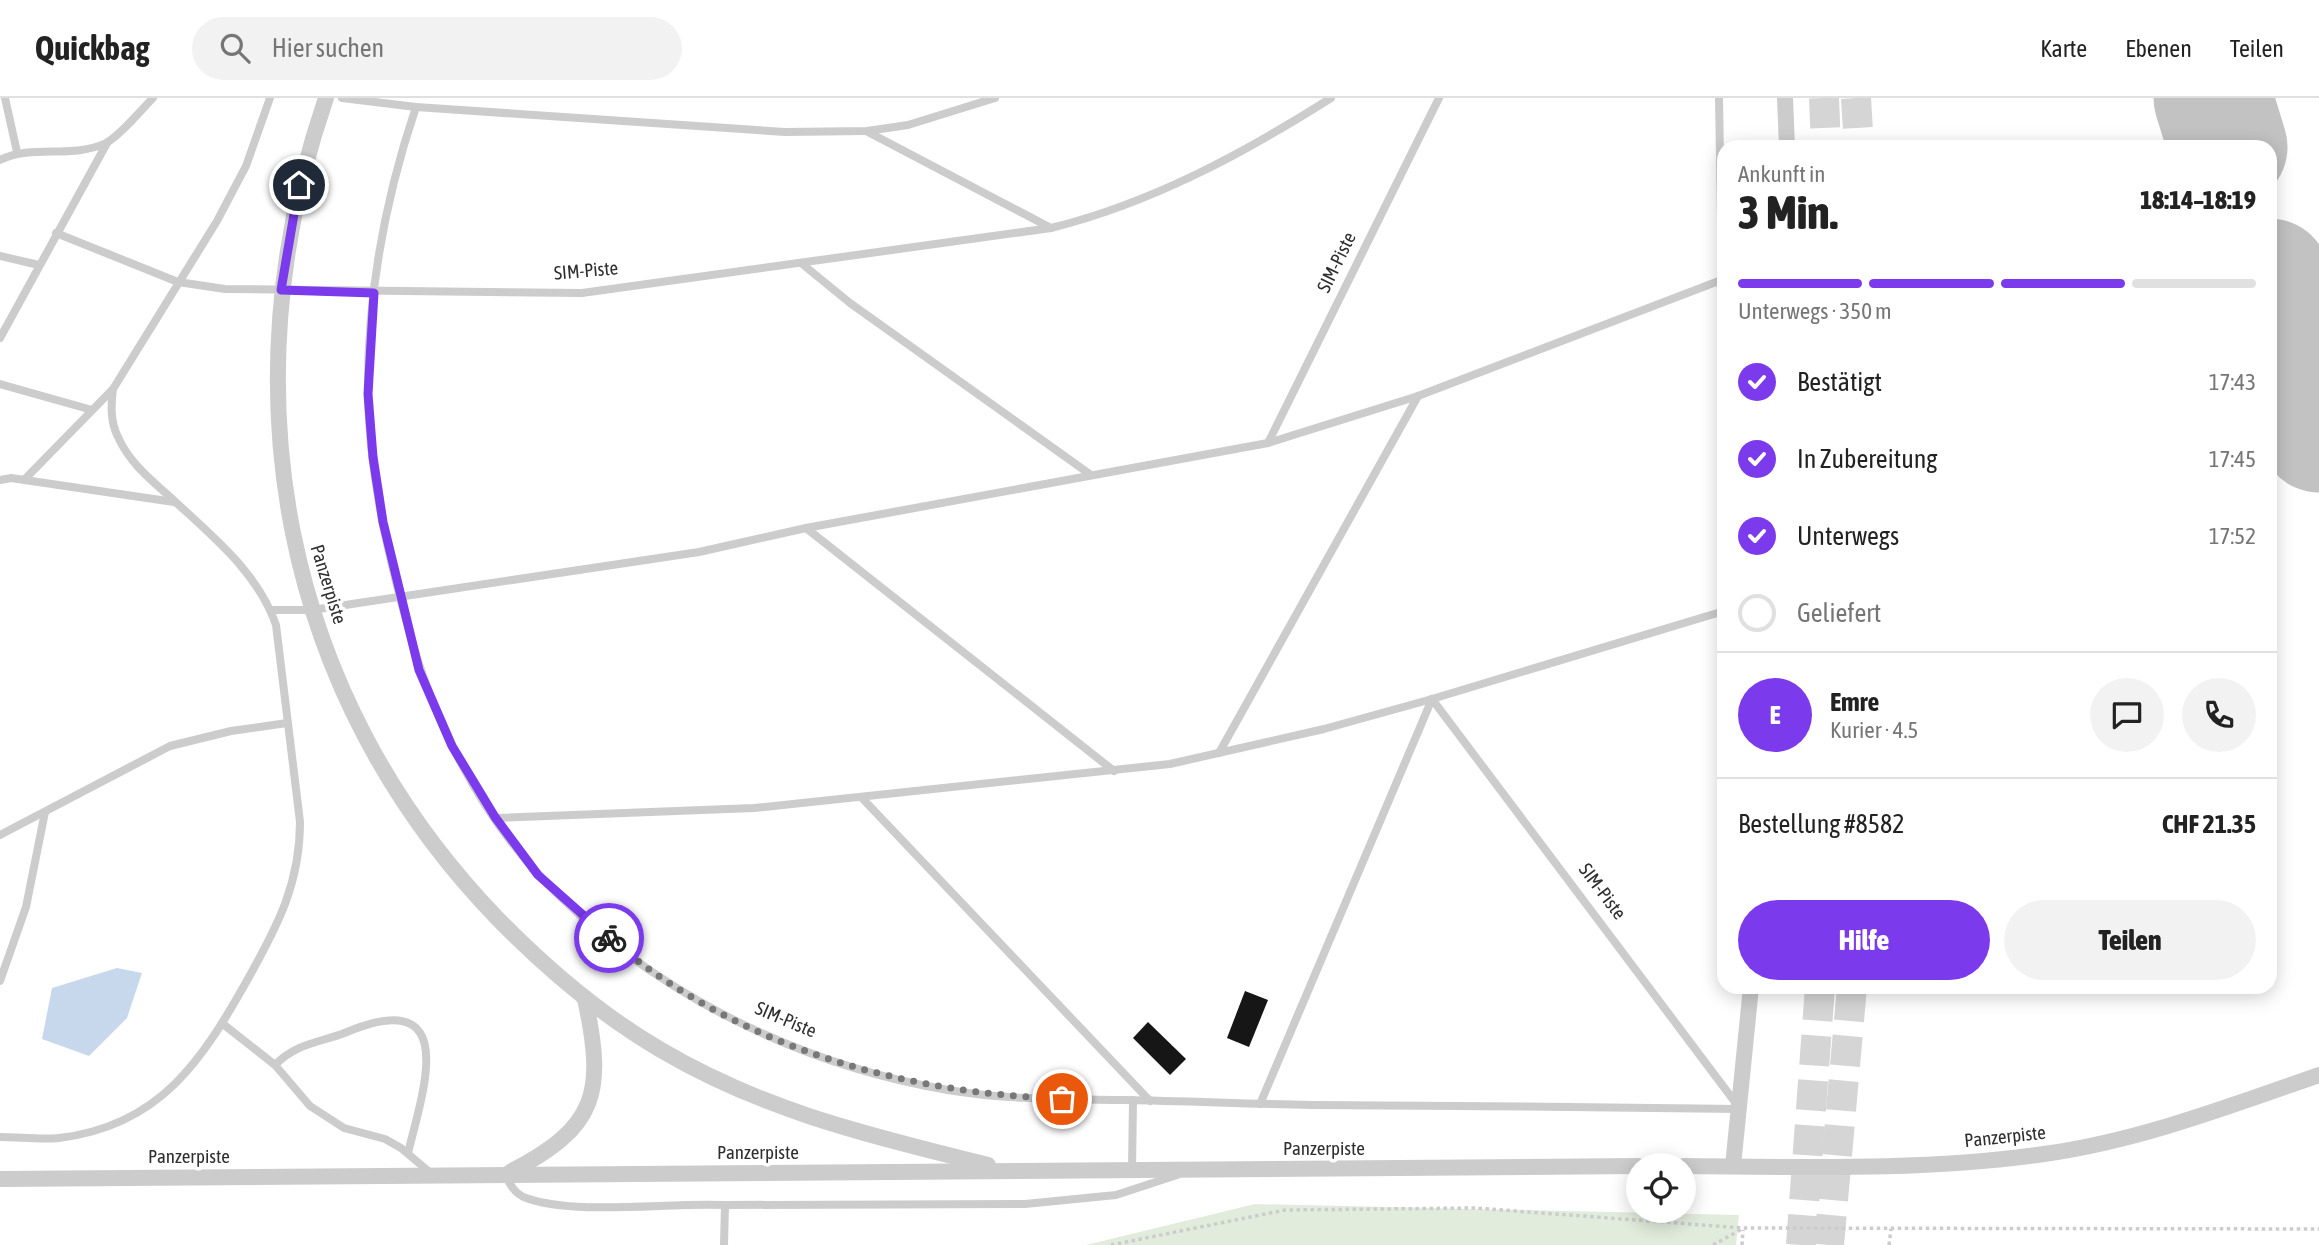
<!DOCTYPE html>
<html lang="de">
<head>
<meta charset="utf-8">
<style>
  :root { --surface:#fff; --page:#f2f2f2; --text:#222; --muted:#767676; --line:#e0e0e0; --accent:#7c3aed }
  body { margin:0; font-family:"Asap Condensed",sans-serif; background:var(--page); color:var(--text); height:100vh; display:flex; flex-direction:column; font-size:26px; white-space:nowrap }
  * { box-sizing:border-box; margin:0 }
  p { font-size:23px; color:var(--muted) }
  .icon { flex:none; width:38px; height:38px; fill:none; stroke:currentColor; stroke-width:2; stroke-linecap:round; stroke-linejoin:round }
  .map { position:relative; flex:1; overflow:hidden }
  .drawer { position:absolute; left:1717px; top:42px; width:560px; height:854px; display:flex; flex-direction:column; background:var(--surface); border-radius:21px; box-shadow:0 4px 18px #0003 }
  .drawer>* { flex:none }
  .fabs { position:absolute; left:1626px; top:1055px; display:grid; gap:14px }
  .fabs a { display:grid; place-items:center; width:70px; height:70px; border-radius:50%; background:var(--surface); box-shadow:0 4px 18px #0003; font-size:35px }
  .pin { position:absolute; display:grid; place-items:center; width:60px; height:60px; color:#fff; margin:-30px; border:4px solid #fff; border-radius:50%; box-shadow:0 2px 7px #0007 }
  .courier { position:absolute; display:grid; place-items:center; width:70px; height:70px; margin:-35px; border:5px solid #7c3aed; border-radius:50%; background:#fff; color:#222; box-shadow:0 2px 9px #0007 }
  .summary em { font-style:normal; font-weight:800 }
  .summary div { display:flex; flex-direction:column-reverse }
  .summary { display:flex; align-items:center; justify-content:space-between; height:119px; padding:0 21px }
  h1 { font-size:46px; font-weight:800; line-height:52px }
  .bar { display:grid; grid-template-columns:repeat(4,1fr); gap:10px 7px; align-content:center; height:84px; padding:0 21px }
  .bar i { height:9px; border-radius:5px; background:var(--line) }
  .bar .current { background:var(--accent) }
  .bar p { grid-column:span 4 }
  .line { display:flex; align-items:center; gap:18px; padding:0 21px; border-top:2px solid var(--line) }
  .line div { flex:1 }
  .round { display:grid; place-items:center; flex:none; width:74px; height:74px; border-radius:37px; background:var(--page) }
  ol { padding:0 21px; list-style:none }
  li { display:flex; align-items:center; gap:21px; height:77px }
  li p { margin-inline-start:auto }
  li .icon { padding:7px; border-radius:50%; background:var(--accent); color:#fff; stroke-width:4 }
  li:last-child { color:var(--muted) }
  li i { width:38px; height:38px; border:4px solid var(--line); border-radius:50% }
  .cta { display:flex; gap:14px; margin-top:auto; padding:14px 21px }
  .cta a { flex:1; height:80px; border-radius:42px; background:var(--accent); color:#fff; font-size:28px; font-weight:800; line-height:80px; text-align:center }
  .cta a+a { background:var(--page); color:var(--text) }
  header { display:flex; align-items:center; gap:42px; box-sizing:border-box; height:98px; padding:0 35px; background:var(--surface); border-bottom:2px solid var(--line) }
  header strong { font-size:33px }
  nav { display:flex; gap:38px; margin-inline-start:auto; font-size:24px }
  .search { width:490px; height:63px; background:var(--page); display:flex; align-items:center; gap:18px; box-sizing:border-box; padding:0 24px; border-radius:38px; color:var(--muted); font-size:26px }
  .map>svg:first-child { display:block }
  .green { fill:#e2ecdc }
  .water { fill:#c8d8ec }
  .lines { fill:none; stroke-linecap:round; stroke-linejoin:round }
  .runway { stroke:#c2c2c2; stroke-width:119 }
  .building { fill:#161616 }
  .motorway-tunnel { stroke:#d5d5d5; stroke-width:30; stroke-dasharray:30 15; stroke-linecap:butt }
  .path { stroke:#ccc; stroke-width:3.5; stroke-dasharray:3.5 3.5; stroke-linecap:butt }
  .service { stroke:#ccc; stroke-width:8 }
  .minor { stroke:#ccc; stroke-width:16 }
  .done { stroke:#787878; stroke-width:7; stroke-dasharray:0 12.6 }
  .route { stroke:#7c3aed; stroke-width:9 }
  .labels { text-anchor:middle; stroke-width:7; stroke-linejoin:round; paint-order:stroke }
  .street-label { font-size:19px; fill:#2f2f2f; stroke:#fff }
</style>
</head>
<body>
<header>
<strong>Quickbag</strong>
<div class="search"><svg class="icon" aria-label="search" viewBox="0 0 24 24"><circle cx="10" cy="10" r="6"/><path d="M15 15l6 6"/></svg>Hier suchen</div>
<nav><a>Karte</a><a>Ebenen</a><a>Teilen</a></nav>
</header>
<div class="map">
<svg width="2319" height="1147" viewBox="0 0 2319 1147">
  <rect width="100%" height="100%" fill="#fff"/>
  <!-- green -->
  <polygon class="green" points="1255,1106 1739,1117 1736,1147 1086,1147"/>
  <!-- water -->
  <polygon class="water" points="117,870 142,875 127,920 89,958 42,941 52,890"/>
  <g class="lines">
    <!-- runway -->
    <g class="runway">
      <polyline points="2213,0 2228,49"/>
      <polyline points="2270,180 2319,335"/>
    </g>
  </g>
  <!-- building -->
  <g class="building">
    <polygon points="1245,893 1268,902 1249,949 1227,940"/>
    <polygon points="1148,924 1186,961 1170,977 1133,940"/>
  </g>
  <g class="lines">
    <!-- motorway-tunnel -->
    <g class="motorway-tunnel">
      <polyline points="1824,0 1826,49"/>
      <polyline points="1856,0 1859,49"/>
      <polyline points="1801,1147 1820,889"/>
      <polyline points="1829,1147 1852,889"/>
    </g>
    <!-- path -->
    <g class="path">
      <polyline points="1111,1147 1285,1112 1475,1110 1743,1130 2319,1131"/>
      <polyline points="1713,1147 1742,1131"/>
      <polyline points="1742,1147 1743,1132"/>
      <polyline points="1889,1147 1891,1131"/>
    </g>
    <!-- service -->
    <g class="service">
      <polyline points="5,0 17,54"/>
      <polyline points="342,0 416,9 785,34 867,33 908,27 995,0"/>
      <polyline points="1719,0 1722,182"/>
      <path d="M416 9C385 101 367 199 368 296 369 372 386 449 406 522 430 613 474 708 540 778 646 892 795 966 948 992 1006 1002 1066 1001 1125 1002 1187 1003 1250 1006 1312 1007 1455 1008 1597 1009 1740 1011"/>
      <polyline points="868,34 1051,130"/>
      <path d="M0 62C33 46 72 61 106 45 120 38 141 12 153 0"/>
      <path d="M56 135 178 184 225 191 582 195 1051 130C1152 105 1244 55 1331 0"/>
      <polyline points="0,158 39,167"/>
      <polyline points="801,165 850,205 1091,377"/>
      <polyline points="0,240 107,45"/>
      <polyline points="0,286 92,312"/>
      <polyline points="1268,345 1439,0"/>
      <polyline points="0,382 11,380 174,404"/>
      <polyline points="24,382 112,292"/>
      <polyline points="806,430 1114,673"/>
      <polyline points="271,512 312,512 699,454 806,430 1268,345 1418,298 1724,181"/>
      <polyline points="1432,601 1738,1008"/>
      <polyline points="1219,655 1418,298"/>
      <polyline points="862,700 1150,1003"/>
      <polyline points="495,720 754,710 1170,666 1324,631 1432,601 1724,513"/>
      <polyline points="0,737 170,648 231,633 287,625"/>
      <polyline points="0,883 26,809 45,714"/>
      <polyline points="223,926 275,967 310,1008 344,1030 385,1041 401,1050 433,1077"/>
      <path d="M275 967C296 945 319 945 347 934 461 887 423 993 408 1055"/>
      <polyline points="1260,1006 1432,601"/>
      <path d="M0 1039C19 1039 40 1042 59 1040 161 1028 203 961 249 879 278 827 300 785 300 724L276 527C258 474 210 436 170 399 150 381 129 364 118 339 110 323 111 307 113 291L217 123 246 68 270 0"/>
      <polyline points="1132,1073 1133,1002"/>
      <path d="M505 1076C510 1087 515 1096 526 1100 577 1118 669 1104 725 1107L724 1147"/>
      <polyline points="725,1107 1025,1106 1116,1097 1177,1077"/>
    </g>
    <!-- minor -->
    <g class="minor">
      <path d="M326 0C226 291 281 597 498 821 547 871 601 917 661 952 766 1014 873 1038 988 1067"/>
      <polyline points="1785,0 1787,49"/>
      <path d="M1684 1068C1803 1069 1925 1073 2044 1056 2138 1043 2230 1008 2319 977"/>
      <polyline points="1733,1068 1751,889"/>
      <path d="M510 1074C598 1029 605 994 585 901"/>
      <polyline points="0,1081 1638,1068"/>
    </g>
  </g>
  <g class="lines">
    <!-- done -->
    <path class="done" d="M609 840C738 949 897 994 1062 1001"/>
    <!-- route -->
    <polyline class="route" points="299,87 281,192 374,195 368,296 373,359 383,424 419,572 452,648 495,719 538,777 609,840"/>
  </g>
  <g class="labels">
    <!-- street labels -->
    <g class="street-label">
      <text transform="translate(1336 164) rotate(-64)" y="7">SIM-Piste</text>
      <text transform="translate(586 172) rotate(-5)" y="7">SIM-Piste</text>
      <text transform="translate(329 486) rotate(73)" y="7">Panzerpiste</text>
      <text transform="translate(1603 793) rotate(53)" y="7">SIM-Piste</text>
      <text transform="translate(786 921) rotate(23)" y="7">SIM-Piste</text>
      <text transform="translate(2005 1038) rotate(-6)" y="7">Panzerpiste</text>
      <text x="1324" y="1057">Panzerpiste</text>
      <text x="758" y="1061">Panzerpiste</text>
      <text x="189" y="1065">Panzerpiste</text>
    </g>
  </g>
</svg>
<div class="fabs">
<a><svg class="icon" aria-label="locate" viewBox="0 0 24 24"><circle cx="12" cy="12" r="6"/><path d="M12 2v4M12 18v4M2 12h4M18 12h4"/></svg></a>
</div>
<div class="pin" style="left:1062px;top:1001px;background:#ea580c"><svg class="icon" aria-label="bag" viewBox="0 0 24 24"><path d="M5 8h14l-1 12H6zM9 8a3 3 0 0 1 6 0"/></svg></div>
<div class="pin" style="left:299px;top:87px;background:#1f2937"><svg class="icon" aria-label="home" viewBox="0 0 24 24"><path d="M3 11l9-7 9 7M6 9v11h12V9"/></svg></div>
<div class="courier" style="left:609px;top:840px"><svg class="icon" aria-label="bike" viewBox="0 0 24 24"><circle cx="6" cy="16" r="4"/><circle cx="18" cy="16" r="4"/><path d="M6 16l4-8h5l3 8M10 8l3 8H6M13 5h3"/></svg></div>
<section class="drawer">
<div class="summary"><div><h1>3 Min.</h1><p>Ankunft in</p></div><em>18:14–18:19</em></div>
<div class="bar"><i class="current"></i><i class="current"></i><i class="current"></i><i></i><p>Unterwegs · 350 m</p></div>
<ol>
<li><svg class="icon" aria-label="check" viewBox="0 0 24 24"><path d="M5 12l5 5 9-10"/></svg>Bestätigt<p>17:43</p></li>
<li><svg class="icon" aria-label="check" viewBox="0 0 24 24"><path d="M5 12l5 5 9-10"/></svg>In Zubereitung<p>17:45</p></li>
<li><svg class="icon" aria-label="check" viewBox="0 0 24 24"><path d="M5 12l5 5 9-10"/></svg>Unterwegs<p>17:52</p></li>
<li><i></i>Geliefert</li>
</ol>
<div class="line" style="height:126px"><b class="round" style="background:var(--accent);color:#fff">E</b><div><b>Emre</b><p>Kurier · 4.5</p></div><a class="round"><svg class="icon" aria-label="chat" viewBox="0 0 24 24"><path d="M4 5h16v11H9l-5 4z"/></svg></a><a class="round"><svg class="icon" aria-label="phone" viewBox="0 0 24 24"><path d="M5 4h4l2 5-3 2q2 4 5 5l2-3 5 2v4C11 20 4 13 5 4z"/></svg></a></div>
<div class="line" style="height:91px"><div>Bestellung #8582</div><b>CHF 21.35</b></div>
<div class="cta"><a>Hilfe</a><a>Teilen</a></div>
</section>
</div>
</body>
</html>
